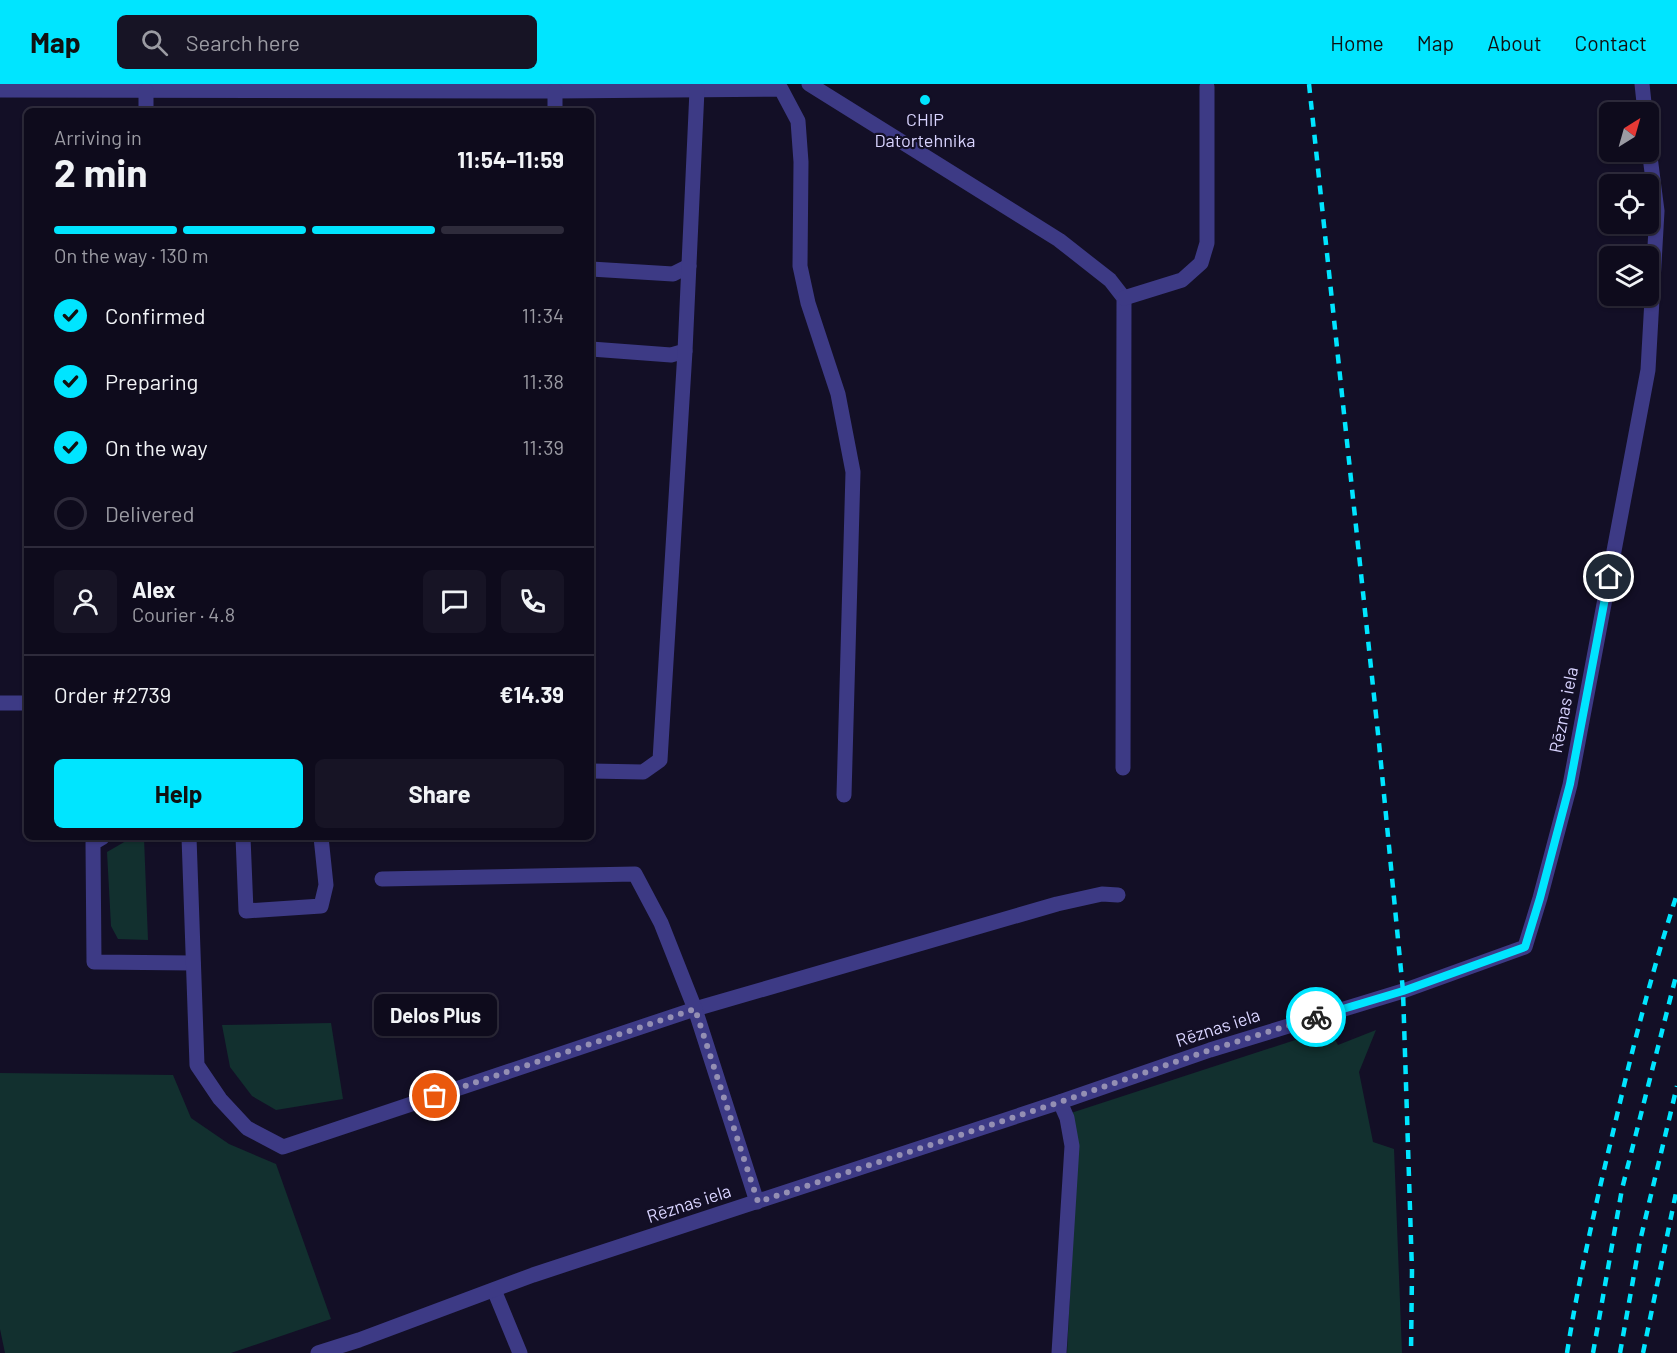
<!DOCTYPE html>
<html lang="en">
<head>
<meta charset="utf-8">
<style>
  :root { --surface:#0e0b1c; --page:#171425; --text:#f1f3f6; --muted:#9b9ba3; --line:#2e2b3b; --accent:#00e5ff }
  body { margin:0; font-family:Barlow,sans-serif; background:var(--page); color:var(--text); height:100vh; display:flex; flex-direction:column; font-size:22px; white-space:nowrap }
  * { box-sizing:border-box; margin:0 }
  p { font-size:20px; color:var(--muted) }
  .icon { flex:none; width:33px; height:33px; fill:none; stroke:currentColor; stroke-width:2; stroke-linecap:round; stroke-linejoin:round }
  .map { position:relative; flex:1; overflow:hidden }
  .drawer { position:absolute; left:24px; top:24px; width:570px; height:732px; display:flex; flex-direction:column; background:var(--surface); border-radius:9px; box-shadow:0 2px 4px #0004,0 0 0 2px var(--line) }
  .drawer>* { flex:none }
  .needle { width:39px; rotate:37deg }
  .buttons { position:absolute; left:1599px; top:18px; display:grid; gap:12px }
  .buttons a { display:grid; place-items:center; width:60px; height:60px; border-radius:9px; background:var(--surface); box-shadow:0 2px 4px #0004,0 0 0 2px var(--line); font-size:30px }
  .pin { position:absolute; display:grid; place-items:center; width:51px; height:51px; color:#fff; margin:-26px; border:3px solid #fff; border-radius:50%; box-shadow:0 2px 6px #0007 }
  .courier { position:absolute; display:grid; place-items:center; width:60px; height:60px; margin:-30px; border:4px solid #00e5ff; border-radius:50%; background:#fff; color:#222; box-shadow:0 2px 8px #0007 }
  .bubble { position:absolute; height:42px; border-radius:9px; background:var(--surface); box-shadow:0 2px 4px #0004,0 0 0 2px var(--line); font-size:20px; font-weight:700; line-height:42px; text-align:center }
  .summary em { font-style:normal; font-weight:700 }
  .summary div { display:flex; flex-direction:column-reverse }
  .summary { display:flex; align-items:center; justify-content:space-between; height:102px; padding:0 30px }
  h1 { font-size:39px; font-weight:700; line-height:45px }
  .bar { display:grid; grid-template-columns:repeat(4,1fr); gap:9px 6px; align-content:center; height:72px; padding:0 30px }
  .bar i { height:8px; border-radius:4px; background:var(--line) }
  .bar .selected { background:var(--accent) }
  .bar p { grid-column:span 4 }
  .line { display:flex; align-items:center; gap:15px; padding:0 30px; border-top:2px solid var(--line) }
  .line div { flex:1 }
  .round { display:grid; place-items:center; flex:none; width:63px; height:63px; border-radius:9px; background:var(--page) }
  ol { padding:0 30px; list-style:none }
  li { display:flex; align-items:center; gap:18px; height:66px }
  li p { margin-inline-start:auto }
  li .icon { padding:6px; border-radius:50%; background:var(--accent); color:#111; stroke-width:4 }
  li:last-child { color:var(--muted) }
  li i { width:33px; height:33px; border:3px solid var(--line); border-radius:50% }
  .action { display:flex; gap:12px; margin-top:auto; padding:12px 30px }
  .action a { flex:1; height:69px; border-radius:9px; background:var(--accent); color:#111; font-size:24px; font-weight:700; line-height:69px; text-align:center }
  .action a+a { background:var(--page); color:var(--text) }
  header { display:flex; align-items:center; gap:36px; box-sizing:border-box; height:84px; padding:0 30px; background:var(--accent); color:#111 }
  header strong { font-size:28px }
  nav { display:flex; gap:33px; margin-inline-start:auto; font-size:21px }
  .search { width:420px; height:54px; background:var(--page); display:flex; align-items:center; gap:15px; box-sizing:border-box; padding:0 21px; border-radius:9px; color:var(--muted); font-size:22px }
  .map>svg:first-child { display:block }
  .green { fill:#12302f }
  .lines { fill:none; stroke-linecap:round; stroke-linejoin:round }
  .minor { stroke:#3d3a85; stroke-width:15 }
  .rail { stroke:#00e5ff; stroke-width:4.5; stroke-dasharray:9 8; stroke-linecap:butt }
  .done { stroke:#948fb3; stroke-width:6; stroke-dasharray:0 10.8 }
  .route { stroke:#00e5ff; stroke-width:8 }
  .poi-dot { fill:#00e5ff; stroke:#130f26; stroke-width:2 }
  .labels { text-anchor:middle; stroke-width:4.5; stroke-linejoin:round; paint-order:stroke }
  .poi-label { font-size:18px; fill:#d9d4ff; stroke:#130f26 }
  .street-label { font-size:18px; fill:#d9d4ff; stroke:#130f26 }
</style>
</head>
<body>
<header>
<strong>Map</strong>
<div class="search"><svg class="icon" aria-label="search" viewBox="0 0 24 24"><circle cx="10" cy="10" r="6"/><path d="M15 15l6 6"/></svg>Search here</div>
<nav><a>Home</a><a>Map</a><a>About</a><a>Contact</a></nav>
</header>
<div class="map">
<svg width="1677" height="1269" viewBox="0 0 1677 1269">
  <rect width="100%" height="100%" fill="#130f26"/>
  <!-- green -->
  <g class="green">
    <polygon points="144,754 148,856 118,855 111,842 107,768 126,757"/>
    <polygon points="331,939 343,1015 276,1026 252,1012 230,983 222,941"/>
    <polygon points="1329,945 1338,961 1376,946 1359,988 1373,1058 1394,1065 1402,1269 1067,1269 1077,1072 1071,1029"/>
    <polygon points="0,989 173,991 191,1034 229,1060 276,1080 331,1235 231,1269 5,1269 0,1245"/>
  </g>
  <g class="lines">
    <!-- minor -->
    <g class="minor">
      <polyline points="809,0 1059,156 1110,196 1124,214 1123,684"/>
      <polyline points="1642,0 1645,28"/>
      <polyline points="0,6 555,7 781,5 798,37 801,78 800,182 808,219 838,310 853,388 844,711"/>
      <polyline points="146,7 146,27"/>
      <polyline points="555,27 555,7"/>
      <polyline points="591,185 673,190 689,182"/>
      <polyline points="1124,214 1182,196 1201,179 1207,159 1207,3"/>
      <polyline points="591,265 671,271 685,267"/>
      <polyline points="0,619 27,619"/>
      <polyline points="591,687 643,688 660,676 685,267 697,6"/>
      <polyline points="103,753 93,759 94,878 193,879"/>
      <polyline points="189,753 197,981 220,1015 247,1044 283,1063 695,925 1057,820 1102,810 1118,811"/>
      <polyline points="243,753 246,827 321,822 326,801 321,753"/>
      <polyline points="382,795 635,790 661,839 695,925 757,1118"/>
      <polyline points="494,1206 520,1269"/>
      <polyline points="318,1269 359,1256 533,1191 1060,1018 1210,966 1403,907 1525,863 1540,814 1570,701 1648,286 1657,127 1648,57"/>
      <polyline points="1059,1269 1072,1062 1067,1034 1060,1018"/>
    </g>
    <!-- rail -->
    <g class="rail">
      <polyline points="1309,0 1379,659 1403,907 1412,1187 1411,1269"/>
      <path d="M1567 1269C1579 1193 1596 1119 1614 1044 1632 966 1652 887 1677 810"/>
      <polyline points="1593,1269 1622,1105 1677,888"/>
      <polyline points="1620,1269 1640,1157 1677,1002"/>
      <polyline points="1643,1269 1677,1104"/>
    </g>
  </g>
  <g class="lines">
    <!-- done -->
    <polyline class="done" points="435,1012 695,925 758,1118 1060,1018 1210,966 1316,933"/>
    <!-- route -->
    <polyline class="route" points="1316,933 1403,907 1525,863 1540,814 1570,700 1609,493"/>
  </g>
  <!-- markers -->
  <circle class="poi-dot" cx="925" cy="16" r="6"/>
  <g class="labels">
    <!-- poi labels -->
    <g class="poi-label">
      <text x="925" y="42">CHIP<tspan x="925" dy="21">Datortehnika</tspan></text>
    </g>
    <!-- street labels -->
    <g class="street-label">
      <text transform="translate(1564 626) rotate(-79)" y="6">Rēznas iela</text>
      <text transform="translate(1218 944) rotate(-18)" y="6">Rēznas iela</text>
      <text transform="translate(689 1120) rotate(-18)" y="6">Rēznas iela</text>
    </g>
  </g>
</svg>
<div class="buttons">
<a><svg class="needle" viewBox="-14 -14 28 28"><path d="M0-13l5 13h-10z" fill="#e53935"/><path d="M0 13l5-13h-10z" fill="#9b9ba3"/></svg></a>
<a><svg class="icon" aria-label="locate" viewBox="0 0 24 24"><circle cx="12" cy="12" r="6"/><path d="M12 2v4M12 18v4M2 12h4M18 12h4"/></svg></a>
<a><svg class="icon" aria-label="layers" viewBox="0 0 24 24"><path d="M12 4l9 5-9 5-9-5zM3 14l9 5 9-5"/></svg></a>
</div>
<div class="pin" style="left:435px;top:1012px;background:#ea580c"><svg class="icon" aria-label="bag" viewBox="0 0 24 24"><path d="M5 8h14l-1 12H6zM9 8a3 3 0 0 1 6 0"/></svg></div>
<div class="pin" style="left:1609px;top:493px;background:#1f2937"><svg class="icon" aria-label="home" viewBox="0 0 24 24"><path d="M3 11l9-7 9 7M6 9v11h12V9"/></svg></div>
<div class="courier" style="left:1316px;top:933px"><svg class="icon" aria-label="bike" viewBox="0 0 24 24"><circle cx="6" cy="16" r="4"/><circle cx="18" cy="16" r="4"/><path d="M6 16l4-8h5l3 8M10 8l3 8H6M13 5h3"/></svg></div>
<div class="bubble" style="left:374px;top:910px;width:123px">Delos Plus</div>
<section class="drawer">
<div class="summary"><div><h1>2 min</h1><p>Arriving in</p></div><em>11:54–11:59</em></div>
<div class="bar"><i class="selected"></i><i class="selected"></i><i class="selected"></i><i></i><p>On the way · 130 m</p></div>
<ol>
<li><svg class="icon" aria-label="check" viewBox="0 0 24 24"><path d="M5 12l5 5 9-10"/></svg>Confirmed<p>11:34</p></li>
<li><svg class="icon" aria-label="check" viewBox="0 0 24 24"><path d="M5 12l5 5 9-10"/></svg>Preparing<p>11:38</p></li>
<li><svg class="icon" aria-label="check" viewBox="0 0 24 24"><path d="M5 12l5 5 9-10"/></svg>On the way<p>11:39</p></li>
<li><i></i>Delivered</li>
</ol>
<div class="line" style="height:108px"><a class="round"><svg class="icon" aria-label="person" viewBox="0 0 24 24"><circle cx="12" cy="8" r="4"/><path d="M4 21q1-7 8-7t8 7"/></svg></a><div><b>Alex</b><p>Courier · 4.8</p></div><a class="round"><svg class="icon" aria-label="chat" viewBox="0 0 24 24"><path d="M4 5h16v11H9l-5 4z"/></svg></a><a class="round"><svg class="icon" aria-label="phone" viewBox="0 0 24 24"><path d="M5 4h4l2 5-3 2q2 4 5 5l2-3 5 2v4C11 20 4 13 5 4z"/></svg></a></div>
<div class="line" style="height:78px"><div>Order #2739</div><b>€14.39</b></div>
<div class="action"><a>Help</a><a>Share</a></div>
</section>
</div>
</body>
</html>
